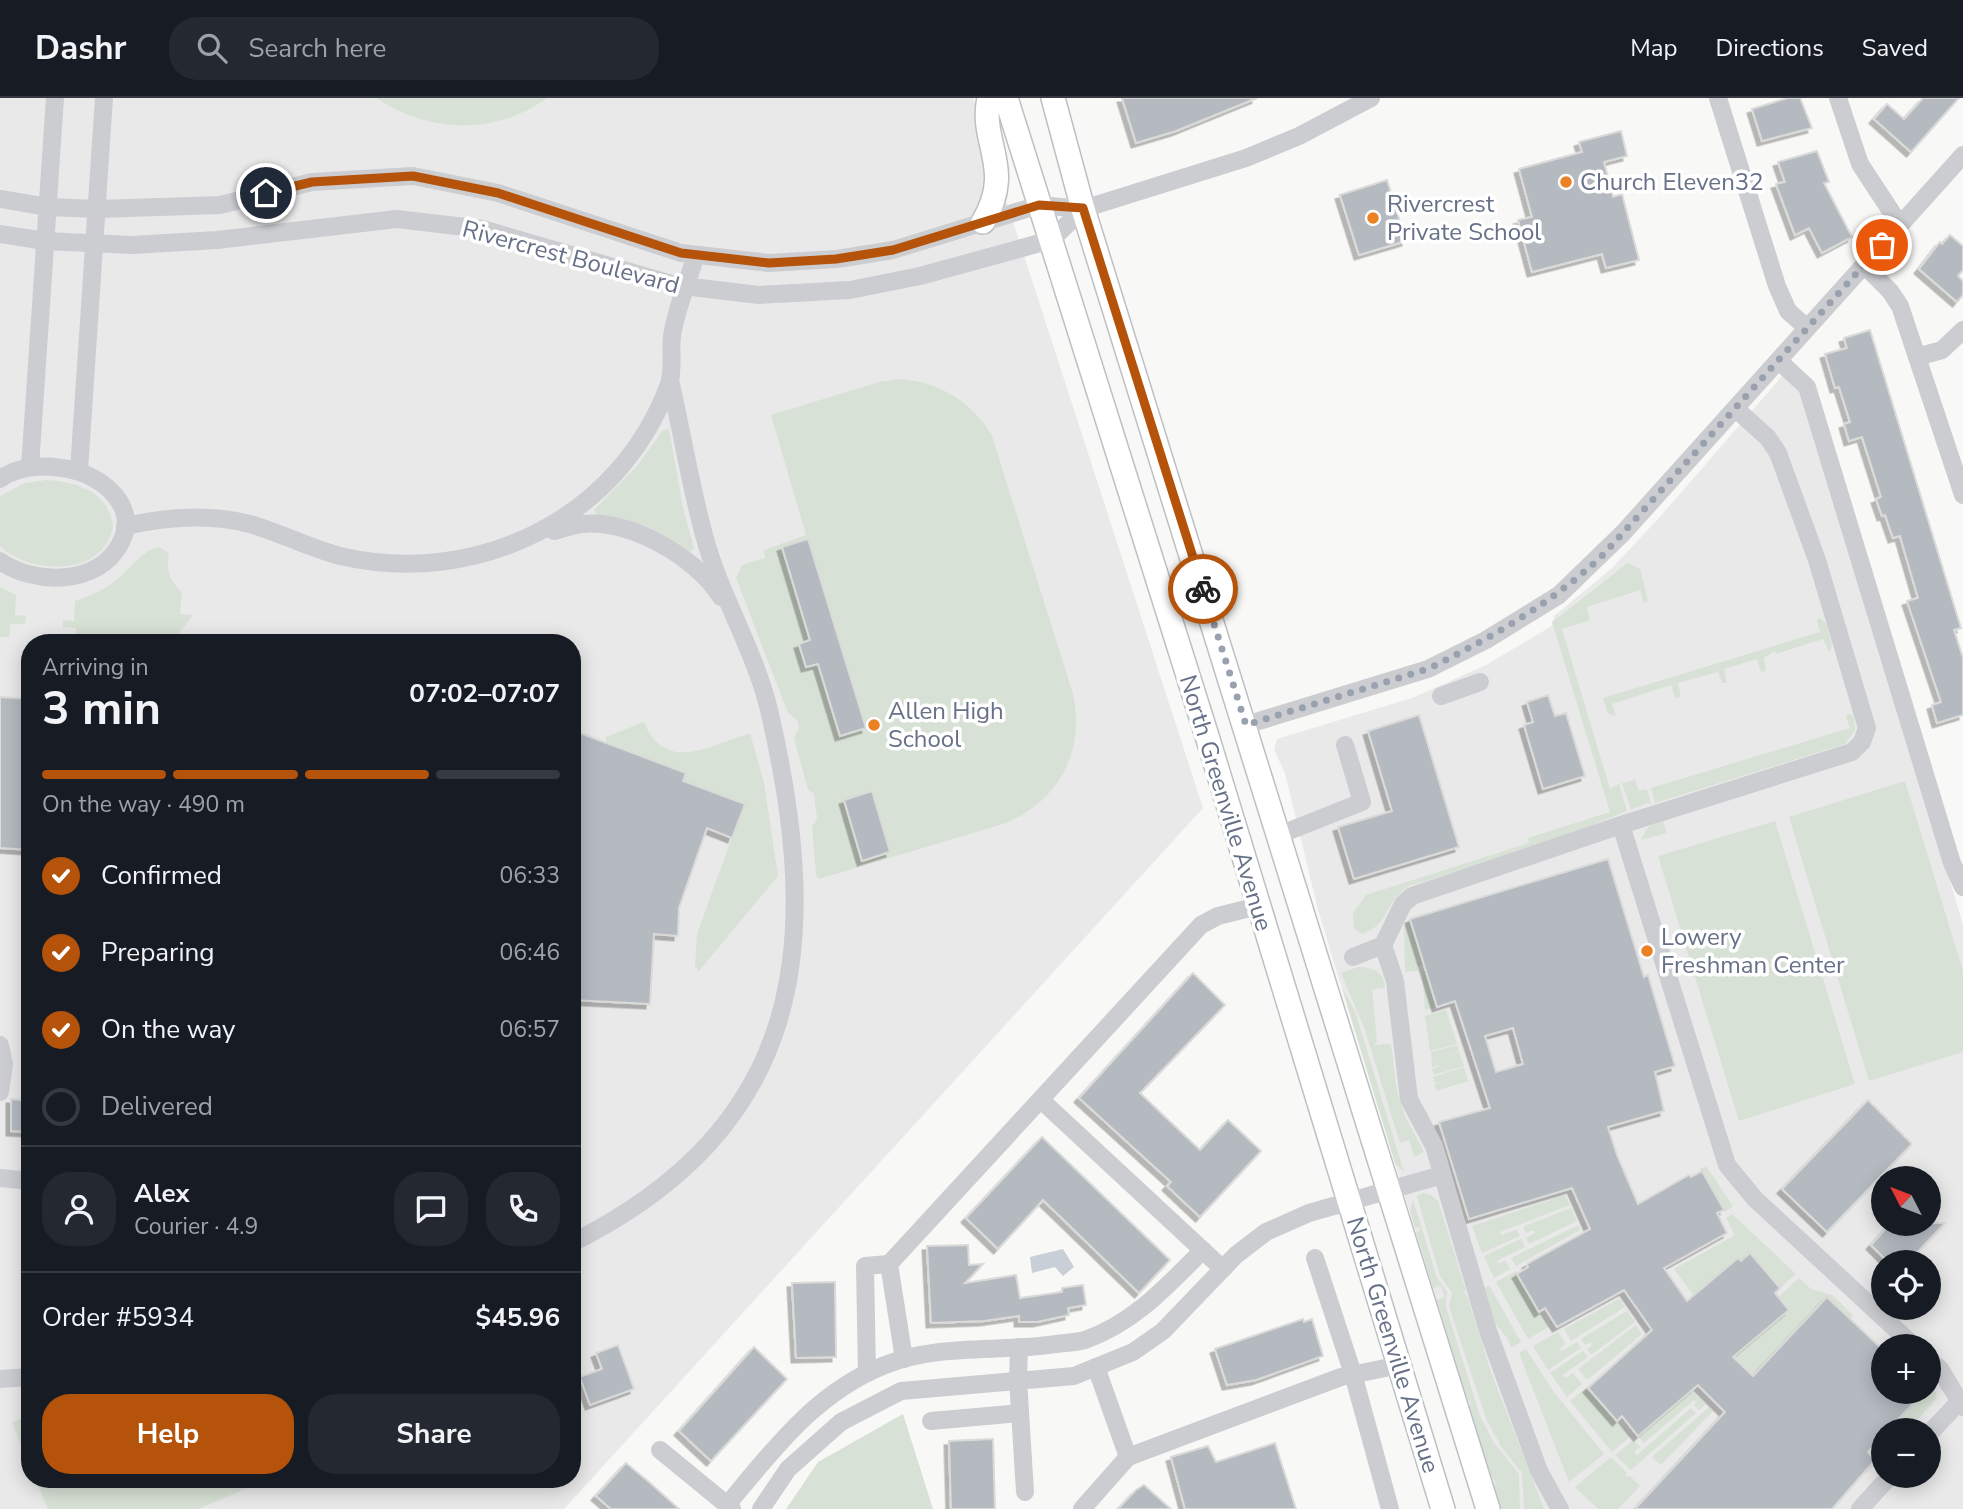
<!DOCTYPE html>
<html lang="en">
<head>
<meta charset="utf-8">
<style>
  :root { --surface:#171b24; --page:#242831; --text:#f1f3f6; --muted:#9ea1a6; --line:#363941; --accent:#b45309 }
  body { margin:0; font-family:"Nunito Sans",sans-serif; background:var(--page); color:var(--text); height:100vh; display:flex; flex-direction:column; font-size:26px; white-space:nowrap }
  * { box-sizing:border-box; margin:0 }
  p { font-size:23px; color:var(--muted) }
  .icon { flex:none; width:38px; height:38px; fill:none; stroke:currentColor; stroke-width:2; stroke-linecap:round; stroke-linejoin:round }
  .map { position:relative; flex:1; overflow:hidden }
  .drawer { position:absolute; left:21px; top:536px; width:560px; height:854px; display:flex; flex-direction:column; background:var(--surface); border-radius:28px; box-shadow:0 4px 18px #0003 }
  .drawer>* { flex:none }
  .needle { width:46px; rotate:312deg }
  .tools { position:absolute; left:1871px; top:1068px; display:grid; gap:14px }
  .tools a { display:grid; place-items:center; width:70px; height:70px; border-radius:50%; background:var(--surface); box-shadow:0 4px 18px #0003; font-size:35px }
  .pin { position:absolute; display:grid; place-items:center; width:60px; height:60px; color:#fff; margin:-30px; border:4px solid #fff; border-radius:50%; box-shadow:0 2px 7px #0007 }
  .courier { position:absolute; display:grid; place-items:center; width:70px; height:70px; margin:-35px; border:5px solid #b45309; border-radius:50%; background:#fff; color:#222; box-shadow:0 2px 9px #0007 }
  .summary em { font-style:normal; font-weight:700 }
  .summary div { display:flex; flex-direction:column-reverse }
  .summary { display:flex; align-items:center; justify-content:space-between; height:119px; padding:0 21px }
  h1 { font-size:46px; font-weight:700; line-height:52px }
  .bar { display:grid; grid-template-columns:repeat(4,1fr); gap:10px 7px; align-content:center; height:84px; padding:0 21px }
  .bar i { height:9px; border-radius:5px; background:var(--line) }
  .bar .current { background:var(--accent) }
  .bar p { grid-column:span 4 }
  .line { display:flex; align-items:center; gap:18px; padding:0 21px; border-top:2px solid var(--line) }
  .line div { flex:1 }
  .round { display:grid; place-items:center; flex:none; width:74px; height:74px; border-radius:28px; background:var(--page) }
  ol { padding:0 21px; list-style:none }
  li { display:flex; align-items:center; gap:21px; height:77px }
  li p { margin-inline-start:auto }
  li .icon { padding:7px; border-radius:50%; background:var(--accent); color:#fff; stroke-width:4 }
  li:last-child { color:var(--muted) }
  li i { width:38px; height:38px; border:4px solid var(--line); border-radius:50% }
  .primary-button { display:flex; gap:14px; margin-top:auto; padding:14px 21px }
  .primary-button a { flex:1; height:80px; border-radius:28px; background:var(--accent); color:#fff; font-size:28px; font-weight:700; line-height:80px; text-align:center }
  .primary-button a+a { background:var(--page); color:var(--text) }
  header { display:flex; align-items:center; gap:42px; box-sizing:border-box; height:98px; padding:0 35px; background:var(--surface); border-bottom:2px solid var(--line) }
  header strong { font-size:33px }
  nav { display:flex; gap:38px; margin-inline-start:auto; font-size:24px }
  .search { width:490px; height:63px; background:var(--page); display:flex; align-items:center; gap:18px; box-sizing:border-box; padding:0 24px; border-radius:28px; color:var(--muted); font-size:26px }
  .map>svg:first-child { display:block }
  .built { fill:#e9e9e9; fill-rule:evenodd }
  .green { fill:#d8e1d6 }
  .water { fill:#c9cfd6 }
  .building { fill:#b5bac1; stroke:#dadad8; stroke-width:2; fill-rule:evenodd; filter:url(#shadow) }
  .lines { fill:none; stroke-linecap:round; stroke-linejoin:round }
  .major-casing { stroke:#bdbfc4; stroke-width:26 }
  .minor { stroke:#cbcdd1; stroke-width:18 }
  .major { stroke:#fff; stroke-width:23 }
  .done { stroke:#99a1ae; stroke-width:7; stroke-dasharray:0 12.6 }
  .route { stroke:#b45309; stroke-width:9 }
  .poi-dot { fill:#ec8123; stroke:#fff; stroke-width:2.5 }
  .labels { text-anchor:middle; stroke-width:7; stroke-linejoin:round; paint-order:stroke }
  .poi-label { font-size:24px; fill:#667188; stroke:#fff; text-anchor:start }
  .street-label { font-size:24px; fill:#667188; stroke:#fff }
</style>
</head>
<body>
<header>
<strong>Dashr</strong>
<div class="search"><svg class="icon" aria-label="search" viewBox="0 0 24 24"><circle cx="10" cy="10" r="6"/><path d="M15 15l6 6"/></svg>Search here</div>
<nav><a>Map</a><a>Directions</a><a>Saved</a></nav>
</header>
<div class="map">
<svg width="1963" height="1411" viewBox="0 0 1963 1411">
  <defs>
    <filter id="shadow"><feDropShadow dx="-4.5" dy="4.5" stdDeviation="0" flood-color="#0004"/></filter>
  </defs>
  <rect width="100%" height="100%" fill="#f8f9f6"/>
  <!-- built -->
  <g class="built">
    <path d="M0 0H973L1203 710 564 1411H0ZM30 544H572V1381H30Z"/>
    <path d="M1783 277 1801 290 1963 826V1411H1500L1318 812 1285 675 1274 652 1277 641 1412 600 1486 567 1552 528 1554 518 1611 471 1658 421ZM1883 1080H1928V1125H1883ZM1883 1164H1928V1209H1883ZM1883 1248H1928V1293H1883ZM1883 1332H1928V1377H1883Z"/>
  </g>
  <!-- green -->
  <g class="green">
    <path d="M376 0H547C495 38 428 35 376 0Z"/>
    <path d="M902 281C940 285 973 304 992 338L1073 596C1086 655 1057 705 1003 726L819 781 816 777 812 729 817 720 814 696 808 692 794 640 799 630 797 622 788 615 736 480 742 467 765 460 764 452 806 437 771 317 879 284Z"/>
    <path d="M669 331 683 410 694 450 690 454C662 434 632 420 597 417L594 412 637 368 663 332Z"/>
    <path d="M46 382C77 384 107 393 113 427 107 479 30 478 0 448V398L25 385Z"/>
    <path d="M159 449 169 455C166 473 169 482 182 494L180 516 193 517 172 544 75 543 76 530 63 529V522L74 523 75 503C91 497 107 491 120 479 133 467 141 454 159 449Z"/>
    <path d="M1628 465 1640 471 1648 503 1644 505 1640 492 1587 509 1590 522 1562 531 1610 691 1619 686 1627 713 1546 746 1513 753V756L1409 788C1384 803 1391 826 1362 836L1354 830 1353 815 1366 797 1529 745 1528 740 1610 714 1552 524Z"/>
    <polygon points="0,489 16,497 15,517 26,518 25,526 10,526 9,539 0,539"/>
    <polygon points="1820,520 1826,525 1832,547 1829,554 1823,541 1776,556 1775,553 1764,560 1766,573 1761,574 1757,561 1724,571 1727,585 1722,585 1718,574 1678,585 1681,599 1675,600 1671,587 1612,606 1616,618 1608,616 1603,600 1820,534 1817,522"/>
    <polygon points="1850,616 1854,619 1855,632 1845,646 1655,705 1651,690 1850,630 1846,618"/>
    <path d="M644 624C665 676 710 648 750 635L764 685 778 778 699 873 695 868 697 836 744 706 683 683 686 675 606 644V639Z"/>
    <polygon points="1635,682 1639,693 1647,691 1651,706 1647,705 1631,712 1622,685"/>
    <polygon points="1905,683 1963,873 1963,954 1869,983 1789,719"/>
    <polygon points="1663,723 1667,735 1641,742 1648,729"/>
    <polygon points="1775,723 1855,986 1739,1023 1658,758"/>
    <polygon points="1410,821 1424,866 1417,869 1418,873 1405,874 1404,828"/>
    <path d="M1358 869C1372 869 1385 874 1385 890L1372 891 1377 943 1374 947 1391 946 1397 993 1405 1018 1424 1054 1414 1059 1409 1042 1400 1045 1365 932 1341 875Z"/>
    <polygon points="1422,873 1426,873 1437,909 1425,912"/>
    <polygon points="1342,890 1355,913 1404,1074 1395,1065"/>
    <polygon points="1446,912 1457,946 1430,953 1425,918"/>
    <polygon points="1457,947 1459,953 1446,958 1459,954 1464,968 1434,977 1432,971 1441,967 1432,969 1431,954"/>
    <polygon points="1464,969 1468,983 1436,993 1435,986 1448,982 1435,985 1433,979"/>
    <polygon points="1706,1068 1733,1108 1725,1114 1700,1071"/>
    <polygon points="1423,1095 1431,1097 1438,1103 1466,1193 1463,1194 1467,1197 1491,1274 1544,1411 1524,1411 1522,1375 1502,1350 1487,1323 1449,1209 1452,1195 1440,1178 1420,1109 1417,1098"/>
    <polygon points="1565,1097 1570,1107 1500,1134 1502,1137 1517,1131 1520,1138 1482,1155 1472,1128"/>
    <polygon points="1413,1102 1437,1180 1447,1194 1446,1209 1480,1318 1494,1345 1519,1376 1520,1411 1500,1411 1494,1390 1496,1385 1489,1374 1469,1308 1471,1306 1463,1292 1437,1202 1445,1199 1441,1188 1433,1190 1416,1134 1420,1133 1419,1129 1415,1130 1410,1113"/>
    <polygon points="1571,1110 1577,1123 1529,1146 1526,1140 1535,1135 1533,1132 1526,1135 1523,1129"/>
    <polygon points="1732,1116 1796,1176 1780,1190 1749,1156 1694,1198 1674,1171 1735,1137 1726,1120"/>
    <polygon points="1578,1127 1580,1132 1516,1168 1511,1160"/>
    <polygon points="1521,1141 1525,1149 1497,1163 1499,1166 1505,1162 1510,1171 1494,1180 1484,1158"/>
    <polygon points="1516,1173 1549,1229 1528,1241 1496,1184"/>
    <polygon points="1799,1180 1811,1191 1832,1197 1853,1217 1850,1221 1826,1200 1753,1278 1734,1258 1788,1213 1778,1199"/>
    <polygon points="1489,1187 1521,1244 1511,1250 1508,1241 1495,1225 1485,1190"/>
    <polygon points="1619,1201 1625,1209 1571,1243 1564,1231"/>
    <polygon points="1627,1213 1635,1224 1591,1257 1587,1251 1592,1247 1591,1244 1585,1247 1581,1241"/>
    <polygon points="1636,1227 1642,1236 1587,1282 1578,1271"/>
    <polygon points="1558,1234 1566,1246 1560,1250 1562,1253 1577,1244 1581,1250 1548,1272 1533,1248"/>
    <polygon points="1526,1251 1553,1293 1604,1356 1569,1384 1519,1255"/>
    <polygon points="1583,1253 1588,1259 1563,1277 1566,1280 1573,1275 1582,1286 1567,1299 1550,1275"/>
    <polygon points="1932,1282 1937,1300 1908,1332 1890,1332 1925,1293 1928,1293 1929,1283"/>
    <polygon points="1587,1289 1631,1338 1612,1354 1570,1303"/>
    <polygon points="1692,1293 1706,1306 1699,1312 1694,1307 1697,1304 1694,1302 1644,1345 1638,1338"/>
    <polygon points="1709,1309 1713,1313 1661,1367 1652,1359"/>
    <polygon points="1691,1310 1696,1315 1631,1372 1615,1357 1634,1342 1640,1349 1634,1354 1637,1357"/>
    <polygon points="903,1316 933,1411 786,1411 818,1364"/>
    <polygon points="30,1317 30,1368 12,1324"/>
    <polygon points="1883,1337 1883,1358 1865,1376 1868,1354"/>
    <polygon points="1611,1359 1627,1375 1625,1378 1630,1378 1640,1388 1618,1411 1598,1411 1575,1389"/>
    <polygon points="35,1381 269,1381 198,1411 48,1411"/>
  </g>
  <!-- water -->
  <polygon class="water" points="1063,1151 1074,1169 1063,1178 1055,1169 1032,1175 1030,1159"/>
  <!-- building -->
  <g class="building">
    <polygon points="1122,0 1257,0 1176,33 1136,45"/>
    <polygon points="1788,0 1800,0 1812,30 1762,43 1752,11"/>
    <polygon points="1923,0 1959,0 1911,54 1874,21 1887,6 1904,21"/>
    <polygon points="1621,33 1627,58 1604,64 1613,99 1622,96 1639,162 1606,170 1602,156 1532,174 1518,122 1532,119 1519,71 1582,54 1579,44"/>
    <polygon points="1817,53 1829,84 1824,85 1852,139 1822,155 1809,130 1795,137 1776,86 1785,84 1778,64"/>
    <polygon points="1387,82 1406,143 1359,157 1340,97"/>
    <polygon points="1950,137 1963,148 1963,172 1958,178 1963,183 1963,197 1957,204 1919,171 1940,144 1942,146"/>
    <polygon points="1870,232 1961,530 1954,532 1963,560 1963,617 1937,625 1932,607 1941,604 1907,503 1918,500 1900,438 1893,440 1885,417 1882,418 1876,401 1881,399 1862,339 1849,343 1844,326 1850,324 1839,289 1835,290 1825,256 1847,250 1844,240"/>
    <polygon points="808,441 866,630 840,638 818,566 806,569 799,546 810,542 782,449"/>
    <polygon points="1548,597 1555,618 1566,615 1585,678 1543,691 1524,627 1533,624 1527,604"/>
    <polygon points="0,599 30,601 30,752 0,750"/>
    <polygon points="1419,617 1459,749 1354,781 1338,729 1392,713 1368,633"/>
    <polygon points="572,632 686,675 683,683 745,706 732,740 707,730 679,810 678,838 654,836 650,906 572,902"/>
    <polygon points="872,693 890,754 862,763 844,702"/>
    <path d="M1608 761 1644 879 1648 877 1675 968 1655 974 1664 1013 1608 1029 1617 1057 1638 1106 1689 1077 1691 1079 1702 1073 1724 1112 1717 1115 1727 1135 1664 1170 1687 1203 1738 1160 1741 1163 1750 1155 1780 1190 1775 1195 1789 1212 1733 1259 1753 1278 1827 1199 1883 1252V1293H1925L1888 1332H1883V1337L1868 1354 1875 1362 1832 1411H1635L1725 1314 1698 1287 1638 1338 1622 1318 1617 1323 1588 1290 1652 1232 1624 1192 1557 1229 1545 1210 1539 1214 1517 1176 1528 1169 1527 1166 1590 1131 1572 1090 1469 1121 1439 1024 1490 1010 1455 903 1437 909 1410 821ZM1513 930 1523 966 1496 974 1485 938Z"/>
    <polygon points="1193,875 1225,907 1140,995 1200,1052 1228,1022 1261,1053 1200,1119 1167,1088 1171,1084 1079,1000"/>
    <polygon points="11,1001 30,1003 30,1034 11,1033"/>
    <polygon points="1868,1002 1912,1046 1827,1134 1782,1091"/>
    <polygon points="1042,1039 1170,1162 1139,1195 1043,1102 998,1151 966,1120"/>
    <polygon points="1891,1125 1945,1125 1908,1164 1888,1164 1871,1147"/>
    <polygon points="968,1147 969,1167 983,1166 965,1185 1016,1177 1020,1200 1062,1194 1062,1190 1083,1187 1086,1207 1068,1210 1069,1217 1037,1224 1019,1224 1019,1218 984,1223 931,1225 927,1148"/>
    <polygon points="835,1184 836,1259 796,1260 792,1185"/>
    <polygon points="1303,1221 1304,1224 1312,1221 1323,1258 1256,1282 1227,1287 1215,1251"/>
    <polygon points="618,1247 634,1291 590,1307 580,1279 602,1271 596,1255"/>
    <polygon points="754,1249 787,1281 711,1363 679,1333"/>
    <polygon points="993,1341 995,1411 951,1411 949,1343"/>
    <polygon points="1275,1345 1296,1411 1185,1411 1171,1359 1208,1348 1216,1364"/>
    <polygon points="626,1365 649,1384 679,1411 611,1411 596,1398"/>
    <polygon points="1144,1387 1171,1411 1118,1411 1136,1392"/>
  </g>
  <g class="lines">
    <defs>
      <g id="major">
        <polyline points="1006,0 1207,638 1443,1411"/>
        <polyline points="1053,0 1083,111 1488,1411"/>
        <path d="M983 124C1015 70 979 45 989 0"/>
      </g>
    </defs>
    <!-- major casing -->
    <use href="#major" class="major-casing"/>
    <!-- minor -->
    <g class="minor">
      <polyline points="1718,0 1777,188 1788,213 1807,230"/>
      <polyline points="1838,0 1860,66 1900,127"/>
      <polyline points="0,101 48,109 98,111 220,107 312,84 413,78 498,95 681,155 769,165 837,161 893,152 1039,107 1083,111 1246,60 1299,38 1371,0"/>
      <polyline points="0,136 45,143 132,147 217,142 397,121 482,131 675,187 759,197 850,192 920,178 1051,142 1083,111"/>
      <polyline points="1864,167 1890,193 1900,208 1963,397"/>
      <polyline points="1917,259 1942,252 1963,232"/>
      <polyline points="1779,263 1807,289 1952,765 1963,789"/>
      <polyline points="30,369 55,0"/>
      <polyline points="79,372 104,0"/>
      <path d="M0 381C18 368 41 367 62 370 97 374 142 406 120 446 98 488 34 487 0 463"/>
      <path d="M125 428C166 419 209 415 250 426 281 435 309 450 340 458 478 490 620 420 669 286 674 271 670 253 672 238 676 211 688 183 696 157"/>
      <path d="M554 433C563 431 572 427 581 426 630 421 696 459 721 499"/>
      <polyline points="1441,598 1480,584"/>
      <polyline points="1246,627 1428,571 1486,542 1559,497 1623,435 1963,57"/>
      <polyline points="1621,727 1852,654 1862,644 1867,630 1817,462 1778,355 1768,340 1736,311"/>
      <polyline points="1279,737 1362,704 1345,647"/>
      <polyline points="1383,847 1395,883 1409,1001 1434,1048 1488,1233 1539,1373 1560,1411"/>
      <polyline points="1353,859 1383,847 1403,806 1412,798 1621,727 1727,1067 1755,1101 1914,1248"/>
      <polyline points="0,947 4,966 0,994"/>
      <polyline points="1041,1002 1223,1171"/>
      <polyline points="0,1080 30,1083"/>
      <path d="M572 1145C805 1028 823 848 770 616 756 554 720 498 704 437 690 386 682 334 670 282"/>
      <polyline points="1315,1160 1353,1276 1390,1411"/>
      <polyline points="1019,1249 1018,1281 1025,1394"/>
      <polyline points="904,1261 889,1166 1201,827 1218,818 1258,808"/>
      <polyline points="1928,1261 1940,1271 1963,1309"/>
      <polyline points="1096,1269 1128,1359 1341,1279 1400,1267"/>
      <polyline points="867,1275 865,1168 889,1166"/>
      <polyline points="0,1281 30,1279"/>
      <polyline points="931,1323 1020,1315"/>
      <polyline points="1928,1337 1958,1305"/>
      <polyline points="660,1352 732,1411"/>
      <path d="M727 1407C773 1352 816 1294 885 1267 938 1246 994 1254 1048 1247 1060 1245 1074 1245 1085 1242 1134 1225 1167 1188 1203 1152"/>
      <polyline points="761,1411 788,1371 841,1324 901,1293 1074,1278 1133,1254 1163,1233 1236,1157 1266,1134 1309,1115 1442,1077"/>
      <polyline points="1082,1411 1128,1359"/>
      <polyline points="1860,1411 1891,1377"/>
    </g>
    <!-- major -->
    <use href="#major" class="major"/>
  </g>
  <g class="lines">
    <!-- done -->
    <path class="done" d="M1203 491 1246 627 1428 571C1492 539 1551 506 1603 457L1882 147"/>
    <!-- route -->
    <polyline class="route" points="266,95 312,84 413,78 498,95 681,155 769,165 836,161 893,152 1039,107 1083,110 1203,491"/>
  </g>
  <!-- markers -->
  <g class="poi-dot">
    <circle cx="1566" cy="84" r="7"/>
    <circle cx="1373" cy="120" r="7"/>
    <circle cx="874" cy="627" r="7"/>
    <circle cx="1647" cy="853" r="7"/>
  </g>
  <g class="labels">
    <!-- poi labels -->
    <g class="poi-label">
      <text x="1580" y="92">Church Eleven32</text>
      <text x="1387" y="114">Rivercrest<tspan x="1387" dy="28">Private School</tspan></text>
      <text x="888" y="621">Allen High<tspan x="888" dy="28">School</tspan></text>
      <text x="1661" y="847">Lowery<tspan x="1661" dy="28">Freshman Center</tspan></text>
    </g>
    <!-- street labels -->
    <g class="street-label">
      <text transform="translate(571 159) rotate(15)" y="8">Rivercrest Boulevard</text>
      <text transform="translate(1226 705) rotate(73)" y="8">North Greenville Avenue</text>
      <text transform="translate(1393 1247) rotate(73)" y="8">North Greenville Avenue</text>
    </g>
  </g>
</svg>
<div class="tools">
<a><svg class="needle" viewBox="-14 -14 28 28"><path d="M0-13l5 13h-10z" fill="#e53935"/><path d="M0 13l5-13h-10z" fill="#9ea1a6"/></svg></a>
<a><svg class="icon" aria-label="locate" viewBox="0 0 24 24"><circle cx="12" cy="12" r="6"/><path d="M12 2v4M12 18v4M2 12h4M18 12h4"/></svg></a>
<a>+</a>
<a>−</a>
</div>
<div class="pin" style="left:1882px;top:147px;background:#ea580c"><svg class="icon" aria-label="bag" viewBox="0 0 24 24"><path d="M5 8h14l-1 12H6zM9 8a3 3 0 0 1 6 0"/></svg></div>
<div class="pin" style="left:266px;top:95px;background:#1f2937"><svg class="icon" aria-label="home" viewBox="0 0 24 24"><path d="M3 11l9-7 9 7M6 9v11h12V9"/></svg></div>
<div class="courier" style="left:1203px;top:491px"><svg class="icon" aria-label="bike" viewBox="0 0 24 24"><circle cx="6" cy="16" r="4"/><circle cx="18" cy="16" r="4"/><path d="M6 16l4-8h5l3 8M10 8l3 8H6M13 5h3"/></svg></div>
<section class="drawer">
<div class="summary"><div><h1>3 min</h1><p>Arriving in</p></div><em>07:02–07:07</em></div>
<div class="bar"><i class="current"></i><i class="current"></i><i class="current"></i><i></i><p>On the way · 490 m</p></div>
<ol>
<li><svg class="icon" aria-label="check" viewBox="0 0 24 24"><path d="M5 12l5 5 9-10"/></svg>Confirmed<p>06:33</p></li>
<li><svg class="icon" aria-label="check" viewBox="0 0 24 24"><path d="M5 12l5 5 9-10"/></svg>Preparing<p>06:46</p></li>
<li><svg class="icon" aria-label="check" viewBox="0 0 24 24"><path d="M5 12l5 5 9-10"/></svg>On the way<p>06:57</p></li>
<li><i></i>Delivered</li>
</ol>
<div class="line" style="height:126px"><a class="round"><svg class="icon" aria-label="person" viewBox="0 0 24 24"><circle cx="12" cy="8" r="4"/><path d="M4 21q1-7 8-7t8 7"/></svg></a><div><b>Alex</b><p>Courier · 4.9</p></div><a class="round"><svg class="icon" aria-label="chat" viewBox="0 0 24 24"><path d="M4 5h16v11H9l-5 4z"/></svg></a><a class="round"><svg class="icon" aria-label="phone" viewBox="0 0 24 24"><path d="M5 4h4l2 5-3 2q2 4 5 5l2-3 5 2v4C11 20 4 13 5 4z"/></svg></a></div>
<div class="line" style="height:91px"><div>Order #5934</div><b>$45.96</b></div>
<div class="primary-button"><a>Help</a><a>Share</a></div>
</section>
</div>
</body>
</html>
